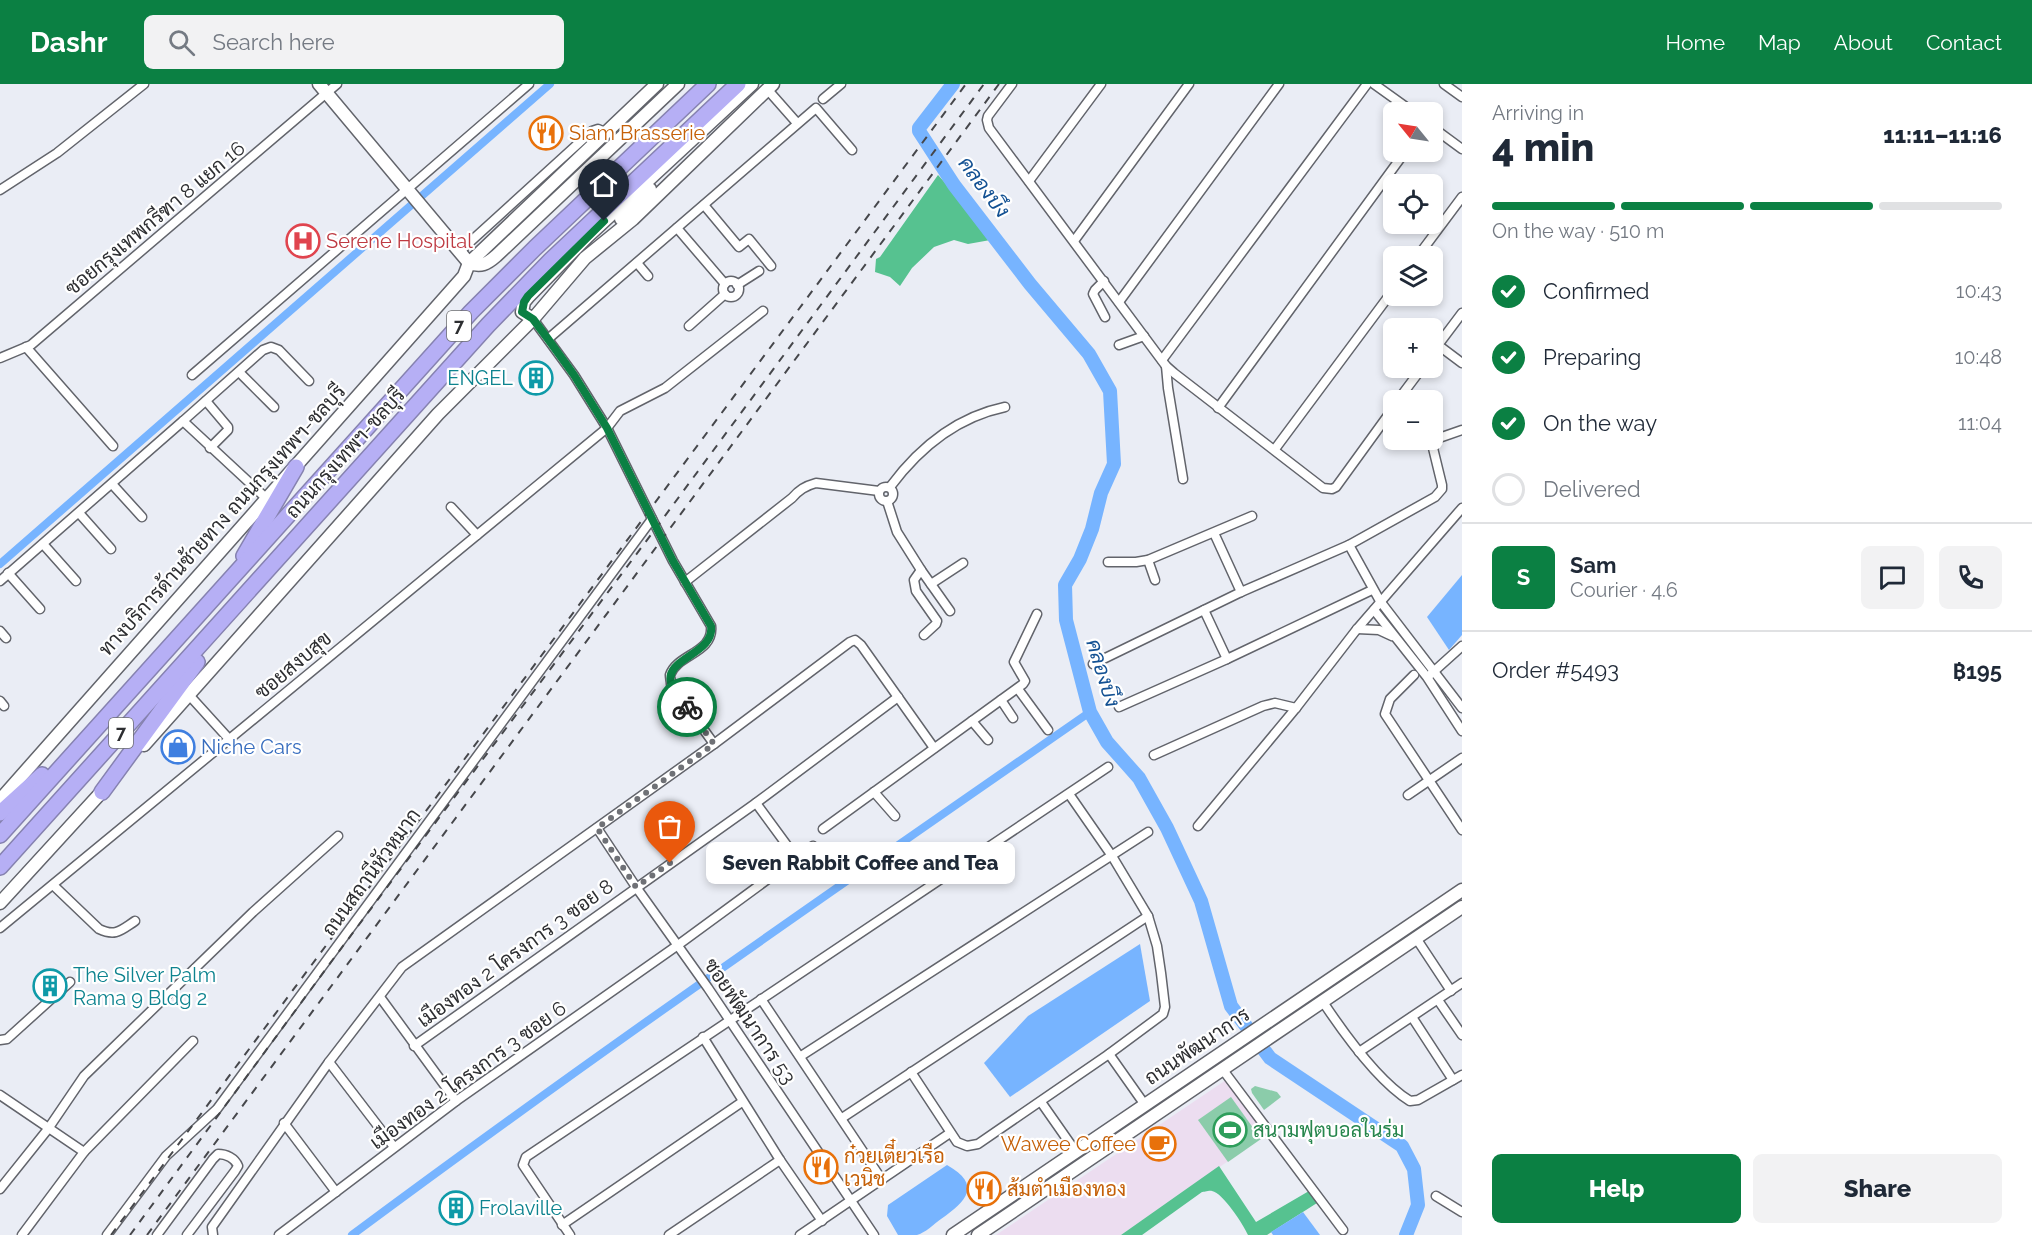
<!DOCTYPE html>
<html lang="en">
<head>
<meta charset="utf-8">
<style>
  :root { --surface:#fff; --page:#f2f2f3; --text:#1f2937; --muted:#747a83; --line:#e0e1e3; --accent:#0b8043 }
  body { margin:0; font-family:Raleway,Sarabun,sans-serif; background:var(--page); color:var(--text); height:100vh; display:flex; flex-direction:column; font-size:22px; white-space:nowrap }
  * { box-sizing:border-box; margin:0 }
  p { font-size:20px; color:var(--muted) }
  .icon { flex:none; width:33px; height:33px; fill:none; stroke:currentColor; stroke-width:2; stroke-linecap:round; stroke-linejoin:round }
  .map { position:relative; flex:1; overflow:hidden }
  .panel { display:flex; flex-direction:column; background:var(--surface); width:570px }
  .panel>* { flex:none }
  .needle { width:39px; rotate:300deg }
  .controls { position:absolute; left:1383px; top:18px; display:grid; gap:12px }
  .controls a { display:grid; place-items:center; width:60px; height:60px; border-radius:9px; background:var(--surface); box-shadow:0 3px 9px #0003; font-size:30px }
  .pin { position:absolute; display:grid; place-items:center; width:51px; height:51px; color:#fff; margin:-62px -26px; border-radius:50% 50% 50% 0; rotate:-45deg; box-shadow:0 0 6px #0007 }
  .pin .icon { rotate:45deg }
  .courier { position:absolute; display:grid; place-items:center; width:60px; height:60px; margin:-30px; border:4px solid #0b8043; border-radius:50%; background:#fff; color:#222; box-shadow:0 2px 8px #0007 }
  .bubble { position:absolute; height:42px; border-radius:9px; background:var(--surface); box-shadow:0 3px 9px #0003; font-size:20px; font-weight:800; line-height:42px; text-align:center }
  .summary em { font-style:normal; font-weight:800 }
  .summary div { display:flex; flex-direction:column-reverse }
  .summary { display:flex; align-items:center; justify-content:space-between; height:102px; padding:0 30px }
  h1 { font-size:39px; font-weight:800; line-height:45px }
  .bar { display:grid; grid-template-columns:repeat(4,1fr); gap:9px 6px; align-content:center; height:72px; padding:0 30px }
  .bar i { height:8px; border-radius:4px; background:var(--line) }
  .bar .selected { background:var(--accent) }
  .bar p { grid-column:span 4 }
  .line { display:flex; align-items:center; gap:15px; padding:0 30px; border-top:2px solid var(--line) }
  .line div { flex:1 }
  .round { display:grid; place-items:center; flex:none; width:63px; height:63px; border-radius:9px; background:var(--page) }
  ol { padding:0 30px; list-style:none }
  li { display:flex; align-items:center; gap:18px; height:66px }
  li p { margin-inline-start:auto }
  li .icon { padding:6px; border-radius:50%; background:var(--accent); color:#fff; stroke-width:4 }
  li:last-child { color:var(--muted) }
  li i { width:33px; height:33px; border:3px solid var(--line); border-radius:50% }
  .action { display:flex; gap:12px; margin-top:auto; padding:12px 30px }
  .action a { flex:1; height:69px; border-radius:9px; background:var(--accent); color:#fff; font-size:24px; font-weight:800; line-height:69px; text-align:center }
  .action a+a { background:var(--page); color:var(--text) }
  header { display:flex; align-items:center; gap:36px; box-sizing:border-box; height:84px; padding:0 30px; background:var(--accent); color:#fff }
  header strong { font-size:28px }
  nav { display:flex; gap:33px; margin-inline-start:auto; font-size:21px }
  .search { width:420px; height:54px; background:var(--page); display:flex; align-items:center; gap:15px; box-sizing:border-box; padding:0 21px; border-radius:9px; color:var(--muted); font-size:22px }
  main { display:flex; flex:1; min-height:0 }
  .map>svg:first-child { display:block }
  .commercial { fill:#ecddf0 }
  .green { fill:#8bccaa }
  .forest { fill:#56c290 }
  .water { fill:#77b4ff }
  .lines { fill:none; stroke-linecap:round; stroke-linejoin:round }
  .canal { stroke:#77b4ff; stroke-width:8 }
  .river { stroke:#77b4ff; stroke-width:14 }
  .street-casing { stroke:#62646b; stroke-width:11 }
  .secondary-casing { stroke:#62646b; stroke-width:15 }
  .highway-casing { stroke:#8682b0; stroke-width:18 }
  .street { stroke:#fff; stroke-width:8 }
  .secondary { stroke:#fff; stroke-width:12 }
  .highway { stroke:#b6aff5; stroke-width:15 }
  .rail { stroke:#46474b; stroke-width:2; stroke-dasharray:8 8; stroke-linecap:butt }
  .done { stroke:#6f7176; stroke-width:6; stroke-dasharray:0 10.8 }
  .route { stroke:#0b8043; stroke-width:8 }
  .labels { text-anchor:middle; stroke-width:4.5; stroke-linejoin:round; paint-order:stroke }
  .shield { fill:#fff; stroke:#6c6d6f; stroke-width:1.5 }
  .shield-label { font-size:18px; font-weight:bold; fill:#2d2e31 }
  .food-label { font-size:20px; fill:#c56008; stroke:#fff; text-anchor:start }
  .street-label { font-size:20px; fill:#2d2e31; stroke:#fff }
  .health-label { font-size:20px; fill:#be3a42; stroke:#fff; text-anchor:start }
  .culture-label { font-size:20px; fill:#0d838f; stroke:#fff; text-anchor:start }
  .shop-label { font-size:20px; fill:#366cbe; stroke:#fff; text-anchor:start }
  .leisure-label { font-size:20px; fill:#27864d; stroke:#fff; text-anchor:start }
  .water-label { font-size:21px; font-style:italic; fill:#135193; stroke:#fff }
</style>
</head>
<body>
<header>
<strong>Dashr</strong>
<div class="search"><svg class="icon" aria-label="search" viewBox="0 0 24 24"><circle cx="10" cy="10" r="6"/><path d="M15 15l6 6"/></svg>Search here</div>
<nav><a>Home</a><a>Map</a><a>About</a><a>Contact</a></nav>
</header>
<main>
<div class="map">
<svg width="1462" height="1151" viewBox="0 0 1462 1151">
  <rect width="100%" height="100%" fill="#eaedf5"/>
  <!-- commercial -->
  <polygon class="commercial" points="1226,996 1266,1051 1121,1151 996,1151"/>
  <!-- green -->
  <g class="green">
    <polygon points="1255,1002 1277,1008 1281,1013 1264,1026 1252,1009 1251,1005"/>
    <polygon points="1231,1013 1261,1055 1228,1078 1198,1036"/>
  </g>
  <!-- forest -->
  <g class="forest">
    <polygon points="938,91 996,155 968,160 954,156 934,163 912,184 900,202 890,193 875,188 876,175 880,173"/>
    <path d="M1219 1082 1256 1138 1309 1107 1317 1119 1267 1151H1248C1243 1140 1223 1109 1212 1107 1210 1106 1203 1108 1202 1108L1142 1151H1121Z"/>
  </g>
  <!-- water -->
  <g class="water">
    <polygon points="1462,491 1462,551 1449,566 1427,533"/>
    <polygon points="1140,860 1150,917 1010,1013 984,979 1028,932"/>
    <path d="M947 1081C982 1101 967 1117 941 1135 934 1140 925 1149 917 1151 912 1151 904 1151 898 1151L887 1132 888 1121Z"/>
    <polygon points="1303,1128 1320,1151 1273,1151 1271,1148"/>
  </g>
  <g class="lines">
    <!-- canal -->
    <g class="canal">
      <polyline points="0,480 550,0"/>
      <path d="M352 1151C594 971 842 800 1090 628"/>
    </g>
    <!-- river -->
    <polyline class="river" points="953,0 919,44 919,47 954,101 1030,200 1089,270 1110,307 1114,380 1101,409 1092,445 1080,475 1065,501 1066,536 1090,628 1107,658 1139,694 1167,744 1201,817 1231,922 1270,974 1402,1062 1414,1085 1418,1121 1406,1151"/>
    <defs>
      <g id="street">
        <polyline points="1012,0 988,32 987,36 989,44 1166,282 1174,289 1323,404 1332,405 1336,403 1394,323"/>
        <polyline points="1374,0 1413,28"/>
        <polyline points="1444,0 1462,13"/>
        <polyline points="767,5 797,39"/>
        <polyline points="823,15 841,0"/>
        <polyline points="1432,43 1462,65"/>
        <polyline points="1029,97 1101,0"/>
        <polyline points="0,106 57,69 144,0"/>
        <polyline points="704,121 739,163 749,155 771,182"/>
        <polyline points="677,144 725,200"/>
        <polyline points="1074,157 1189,0"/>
        <polyline points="459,168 592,47 598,45 605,48"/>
        <polyline points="1418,172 1462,113"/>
        <polyline points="637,179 648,192"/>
        <polyline points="1104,197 1095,206 1093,210 1105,233"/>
        <circle cx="731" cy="205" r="8"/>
        <polyline points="737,201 759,187"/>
        <polyline points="1119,218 1279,0"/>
        <path d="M533 235 574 291 607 344 673 477 711 542C714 569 677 570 670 591 670 594 671 597 671 600L714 660"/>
        <polyline points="689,242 725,210"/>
        <polyline points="548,255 816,24 852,66"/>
        <polyline points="1119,261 1144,252"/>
        <polyline points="1438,261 1462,279"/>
        <polyline points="26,263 113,362"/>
        <polyline points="1432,269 1462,229"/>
        <polyline points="0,274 31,261 337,0"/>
        <polyline points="1162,276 1367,0"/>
        <polyline points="1166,282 1168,304 1183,395"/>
        <polyline points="239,288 274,323"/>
        <polyline points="192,291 529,0"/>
        <polyline points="1398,316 1422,284"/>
        <polyline points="206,317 228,343 228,346 210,364"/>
        <polyline points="1218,324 1405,68"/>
        <polyline points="183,337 263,266 271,263 279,266 309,297"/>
        <polyline points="1275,365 1394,205"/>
        <polyline points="112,400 142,433"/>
        <circle cx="886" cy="410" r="7"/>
        <path d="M890 403C919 364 957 333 1005 323"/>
        <polyline points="887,417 897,448 921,486 914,496 916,507 937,537 936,540 924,551"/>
        <polyline points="451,423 477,451"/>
        <polyline points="79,429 111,465"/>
        <polyline points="1214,449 1241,508"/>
        <polyline points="43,460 76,497"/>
        <polyline points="1349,461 1380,517 1462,624"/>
        <polyline points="1148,476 1155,496"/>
        <polyline points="1108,478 1136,478 1148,476 1252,432"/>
        <polyline points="921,486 950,527"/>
        <polyline points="8,489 40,525"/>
        <polyline points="0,497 183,337 267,415"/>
        <path d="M685 498 792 414C799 406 805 402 816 399L879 407"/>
        <polyline points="931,500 963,479"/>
        <polyline points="1204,526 1227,575"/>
        <polyline points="1374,526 1427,593 1462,647"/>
        <polyline points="1357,545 1379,546 1392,552"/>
        <polyline points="0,547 6,554"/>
        <polyline points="1093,580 1241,508 1349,461 1435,413 1442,405 1442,401 1432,360 1439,354 1462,346"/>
        <polyline points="1431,590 1462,562"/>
        <polyline points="1414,591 1390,615 1385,630 1462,746"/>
        <polyline points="1018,605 1048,646"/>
        <polyline points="189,611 229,655"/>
        <polyline points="1001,616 1013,634"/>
        <polyline points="0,617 4,622"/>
        <polyline points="1119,623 1227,575 1372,506"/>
        <polyline points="972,637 988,656"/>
        <polyline points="1154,671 1263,622 1275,619 1296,624"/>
        <polyline points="874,708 895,732"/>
        <polyline points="1408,711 1462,674"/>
        <polyline points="756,719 797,775"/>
        <polyline points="1198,742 1296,624 1357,545 1462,424"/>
        <polyline points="597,744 636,803 708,904 874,1151"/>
        <polyline points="823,745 1023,600 1025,597 1014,578 1037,530"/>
        <path d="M53 801 99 845C116 853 121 846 135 837"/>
        <polyline points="0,844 607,344 620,327 665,304 763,227"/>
        <polyline points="1416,854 1451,907"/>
        <polyline points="380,913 456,1017"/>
        <polyline points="761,915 882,1096"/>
        <polyline points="1438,916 1462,951"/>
        <path d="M1323 918C1343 948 1379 998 1410 1017L1418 1016 1462 991"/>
        <polyline points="1412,933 1453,996"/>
        <polyline points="703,953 780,1076 822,1137"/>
        <polyline points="0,956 7,955 70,898"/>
        <polyline points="414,962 756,719 898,613"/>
        <polyline points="1359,968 1462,899"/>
        <polyline points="1109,970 1145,1021"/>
        <polyline points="801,972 1148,748"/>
        <polyline points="329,978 394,1063"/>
        <polyline points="1223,986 1343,1146"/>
        <polyline points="911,988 957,1058 967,1062 978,1060 1109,970 1163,930 1165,923 1161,889 1157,862 1148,832 1112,772 1069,710"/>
        <polyline points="0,1011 84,1068 22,1151"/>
        <polyline points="1041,1018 1076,1068"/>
        <polyline points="842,1034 1148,832"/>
        <polyline points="284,1039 336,1108"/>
        <polyline points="84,1068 193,957"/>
        <polyline points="0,1105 48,1045 84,992 253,828 338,752"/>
        <polyline points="1436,1112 1462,1128"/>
        <polyline points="562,1141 742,1018"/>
        <polyline points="107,1151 166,1072 217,1025 652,435"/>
        <path d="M157 1151 213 1075 218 1070C226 1070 235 1074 238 1082L235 1087 187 1151"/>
        <polyline points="213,1151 212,1143 329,978 402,883 714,660 850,558 855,556 861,561 934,664"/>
        <polyline points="279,1151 456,1017 678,861 813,762"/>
        <polyline points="570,1151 523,1081 526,1073 1108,683"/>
        <polyline points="669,1151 780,1076"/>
        <polyline points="800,1151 950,1049"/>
      </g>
      <g id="secondary">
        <path d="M319 0 469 179C481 183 487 180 496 172L678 0"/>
        <polyline points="621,135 650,105"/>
        <polyline points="533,235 522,228 524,218 529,212 588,152 752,0"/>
        <polyline points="144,661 438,330 533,235 585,174 633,135 773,0"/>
        <polyline points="0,716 464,192 469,179 657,0"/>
        <polyline points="0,819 108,701"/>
        <polyline points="953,1151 1462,806"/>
        <polyline points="978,1151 1462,823"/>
      </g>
      <g id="highway">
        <polyline points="244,472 296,383"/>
        <polyline points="102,708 197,578"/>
        <polyline points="0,729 42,691"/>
        <polyline points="0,751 471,228 535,164 708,0"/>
        <polyline points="0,783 488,241 551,176 738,0"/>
      </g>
    </defs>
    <!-- street casing -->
    <use href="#street" class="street-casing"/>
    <!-- secondary casing -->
    <use href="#secondary" class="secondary-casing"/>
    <!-- highway casing -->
    <use href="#highway" class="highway-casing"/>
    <!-- street -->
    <use href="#street" class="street"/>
    <!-- secondary -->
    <use href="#secondary" class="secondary"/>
    <!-- highway -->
    <use href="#highway" class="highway"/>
    <!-- rail -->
    <g class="rail">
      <polyline points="111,1151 966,0"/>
      <polyline points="130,1151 334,874 656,444 984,0"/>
      <polyline points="147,1151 999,0"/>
    </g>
  </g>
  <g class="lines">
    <!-- done -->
    <polyline class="done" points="670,779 636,803 597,744 714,660 687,623"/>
    <!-- route -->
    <path class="route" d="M604 137 528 212 524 218 522 228 533 235 548 255 574 291 607 344 673 477 711 542C715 570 664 574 671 599 673 608 682 616 687 623"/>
  </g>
  <!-- icons -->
  <defs>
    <symbol id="restaurant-ring" viewBox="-11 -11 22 22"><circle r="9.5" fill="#fff" stroke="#e8710a" stroke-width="1.5"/><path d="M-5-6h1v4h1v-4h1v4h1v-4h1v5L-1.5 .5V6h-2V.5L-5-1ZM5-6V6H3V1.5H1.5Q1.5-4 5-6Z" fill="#e8710a"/></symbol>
    <symbol id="hospital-ring" viewBox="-11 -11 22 22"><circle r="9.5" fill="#fff" stroke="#e0444e" stroke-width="1.5"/><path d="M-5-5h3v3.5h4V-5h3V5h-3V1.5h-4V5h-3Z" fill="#e0444e"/></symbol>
    <symbol id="building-ring" viewBox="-11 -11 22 22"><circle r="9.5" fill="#fff" stroke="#0f9aa8" stroke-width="1.5"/><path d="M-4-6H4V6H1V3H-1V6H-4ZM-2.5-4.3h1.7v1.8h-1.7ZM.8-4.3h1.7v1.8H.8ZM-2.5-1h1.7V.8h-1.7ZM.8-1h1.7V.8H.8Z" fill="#0f9aa8"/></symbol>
    <symbol id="shop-ring" viewBox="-11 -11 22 22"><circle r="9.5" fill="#fff" stroke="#3f7fe0" stroke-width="1.5"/><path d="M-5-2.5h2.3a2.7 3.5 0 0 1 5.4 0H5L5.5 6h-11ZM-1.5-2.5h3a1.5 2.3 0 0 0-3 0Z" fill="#3f7fe0"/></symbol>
    <symbol id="stadium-ring" viewBox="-11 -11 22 22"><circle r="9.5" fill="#fff" stroke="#2e9e5b" stroke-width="1.5"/><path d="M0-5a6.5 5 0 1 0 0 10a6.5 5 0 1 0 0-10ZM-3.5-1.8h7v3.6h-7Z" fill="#2e9e5b"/></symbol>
    <symbol id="cafe-ring" viewBox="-11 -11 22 22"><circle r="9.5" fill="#fff" stroke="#e8710a" stroke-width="1.5"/><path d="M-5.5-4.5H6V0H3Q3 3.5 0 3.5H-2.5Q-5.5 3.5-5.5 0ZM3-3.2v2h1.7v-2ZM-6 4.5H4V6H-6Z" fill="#e8710a"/></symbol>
  </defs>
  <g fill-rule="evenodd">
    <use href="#restaurant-ring" x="527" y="30" width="38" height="38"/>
    <use href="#hospital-ring" x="284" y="138" width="38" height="38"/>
    <use href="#building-ring" x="517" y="275" width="38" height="38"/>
    <use href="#shop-ring" x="159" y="644" width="38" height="38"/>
    <use href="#building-ring" x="31" y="883" width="38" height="38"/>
    <use href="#stadium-ring" x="1211" y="1027" width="38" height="38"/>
    <use href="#cafe-ring" x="1140" y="1041" width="38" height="38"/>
    <use href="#restaurant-ring" x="802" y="1064" width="38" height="38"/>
    <use href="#restaurant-ring" x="965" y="1086" width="38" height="38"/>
    <use href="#building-ring" x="437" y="1105" width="38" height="38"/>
  </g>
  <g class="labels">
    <!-- shield labels -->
    <g class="shield">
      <rect x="447" y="227" width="24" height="30" rx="4.5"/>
      <rect x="109" y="634" width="24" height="30" rx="4.5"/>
    </g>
    <g class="shield-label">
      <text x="459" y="248">7</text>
      <text x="121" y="655">7</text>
    </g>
    <!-- food labels -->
    <g class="food-label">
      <text x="569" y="56">Siam Brasserie</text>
      <text x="1136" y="1067" text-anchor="end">Wawee Coffee</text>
      <text x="844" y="1079">ก๋วยเตี๋ยวเรือ<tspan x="844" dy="23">เวนิช</tspan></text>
      <text x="1007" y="1112">ส้มตำเมืองทอง</text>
    </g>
    <!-- street labels -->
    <g class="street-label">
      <text transform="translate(155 134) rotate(-40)" y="7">ซอยกรุงเทพกรีฑา 8 แยก 16</text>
      <text transform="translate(345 369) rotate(-48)" y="7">ถนนกรุงเทพฯ-ชลบุรี</text>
      <text transform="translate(222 436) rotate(-48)" y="7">ทางบริการด้านซ้ายทาง ถนนกรุงเทพฯ-ชลบุรี</text>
      <text transform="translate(293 581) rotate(-40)" y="7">ซอยสงบสุข</text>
      <text transform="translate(371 788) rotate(-54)" y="7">ถนนสถานีหัวหมาก</text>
      <text transform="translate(515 869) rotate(-36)" y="7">เมืองทอง 2 โครงการ 3 ซอย 8</text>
      <text transform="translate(750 937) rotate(56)" y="7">ซอยพัฒนาการ 53</text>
      <text transform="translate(1197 962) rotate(-34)" y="7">ถนนพัฒนาการ</text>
      <text transform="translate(468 991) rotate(-36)" y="7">เมืองทอง 2 โครงการ 3 ซอย 6</text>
    </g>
    <!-- health labels -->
    <g class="health-label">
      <text x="326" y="164">Serene Hospital</text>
    </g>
    <!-- culture labels -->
    <g class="culture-label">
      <text x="513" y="301" text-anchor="end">ENGEL</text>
      <text x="73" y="898">The Silver Palm<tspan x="73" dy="23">Rama 9 Bldg 2</tspan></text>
      <text x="479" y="1131">Frolaville</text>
    </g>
    <!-- shop labels -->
    <g class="shop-label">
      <text x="201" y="670">Niche Cars</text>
    </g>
    <!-- leisure labels -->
    <g class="leisure-label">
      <text x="1253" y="1053">สนามฟุตบอลในร่ม</text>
    </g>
    <!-- water labels -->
    <g class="water-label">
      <text transform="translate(984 103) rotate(53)" y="7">คลองบึง</text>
      <text transform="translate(1103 589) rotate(73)" y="7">คลองบึง</text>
    </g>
  </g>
</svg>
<div class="controls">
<a><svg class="needle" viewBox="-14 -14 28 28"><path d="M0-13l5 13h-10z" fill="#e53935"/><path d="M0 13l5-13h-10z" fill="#747a83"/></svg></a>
<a><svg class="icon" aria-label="locate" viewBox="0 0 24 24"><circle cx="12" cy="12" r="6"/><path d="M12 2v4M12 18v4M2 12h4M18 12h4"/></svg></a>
<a><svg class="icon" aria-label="layers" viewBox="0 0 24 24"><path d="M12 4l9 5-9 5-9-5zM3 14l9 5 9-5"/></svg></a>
<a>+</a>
<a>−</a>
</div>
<div class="pin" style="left:670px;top:779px;background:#ea580c"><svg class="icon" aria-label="bag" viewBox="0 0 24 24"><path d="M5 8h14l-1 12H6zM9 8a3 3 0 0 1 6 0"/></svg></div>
<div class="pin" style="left:604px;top:137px;background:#1f2937"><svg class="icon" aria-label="home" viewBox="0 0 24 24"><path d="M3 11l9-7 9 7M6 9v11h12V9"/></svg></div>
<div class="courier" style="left:687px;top:623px"><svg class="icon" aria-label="bike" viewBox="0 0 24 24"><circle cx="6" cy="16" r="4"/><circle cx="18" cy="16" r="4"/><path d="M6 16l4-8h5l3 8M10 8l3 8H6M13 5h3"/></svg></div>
<div class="bubble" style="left:706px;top:758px;width:309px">Seven Rabbit Coffee and Tea</div>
</div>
<section class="panel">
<div class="summary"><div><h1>4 min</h1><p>Arriving in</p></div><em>11:11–11:16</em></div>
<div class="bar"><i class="selected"></i><i class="selected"></i><i class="selected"></i><i></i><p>On the way · 510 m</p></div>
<ol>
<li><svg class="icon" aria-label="check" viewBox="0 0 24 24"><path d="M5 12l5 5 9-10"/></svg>Confirmed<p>10:43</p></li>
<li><svg class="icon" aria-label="check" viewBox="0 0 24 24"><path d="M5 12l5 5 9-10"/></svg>Preparing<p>10:48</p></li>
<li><svg class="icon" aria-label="check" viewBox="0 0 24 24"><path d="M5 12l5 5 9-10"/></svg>On the way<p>11:04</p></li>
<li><i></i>Delivered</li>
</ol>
<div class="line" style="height:108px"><b class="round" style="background:var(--accent);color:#fff">S</b><div><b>Sam</b><p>Courier · 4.6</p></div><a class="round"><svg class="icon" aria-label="chat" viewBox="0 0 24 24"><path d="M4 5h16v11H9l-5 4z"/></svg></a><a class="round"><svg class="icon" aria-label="phone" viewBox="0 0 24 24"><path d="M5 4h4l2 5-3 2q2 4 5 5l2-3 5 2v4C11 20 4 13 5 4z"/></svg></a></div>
<div class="line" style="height:78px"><div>Order #5493</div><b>฿195</b></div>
<div class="action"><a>Help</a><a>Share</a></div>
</section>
</main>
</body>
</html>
